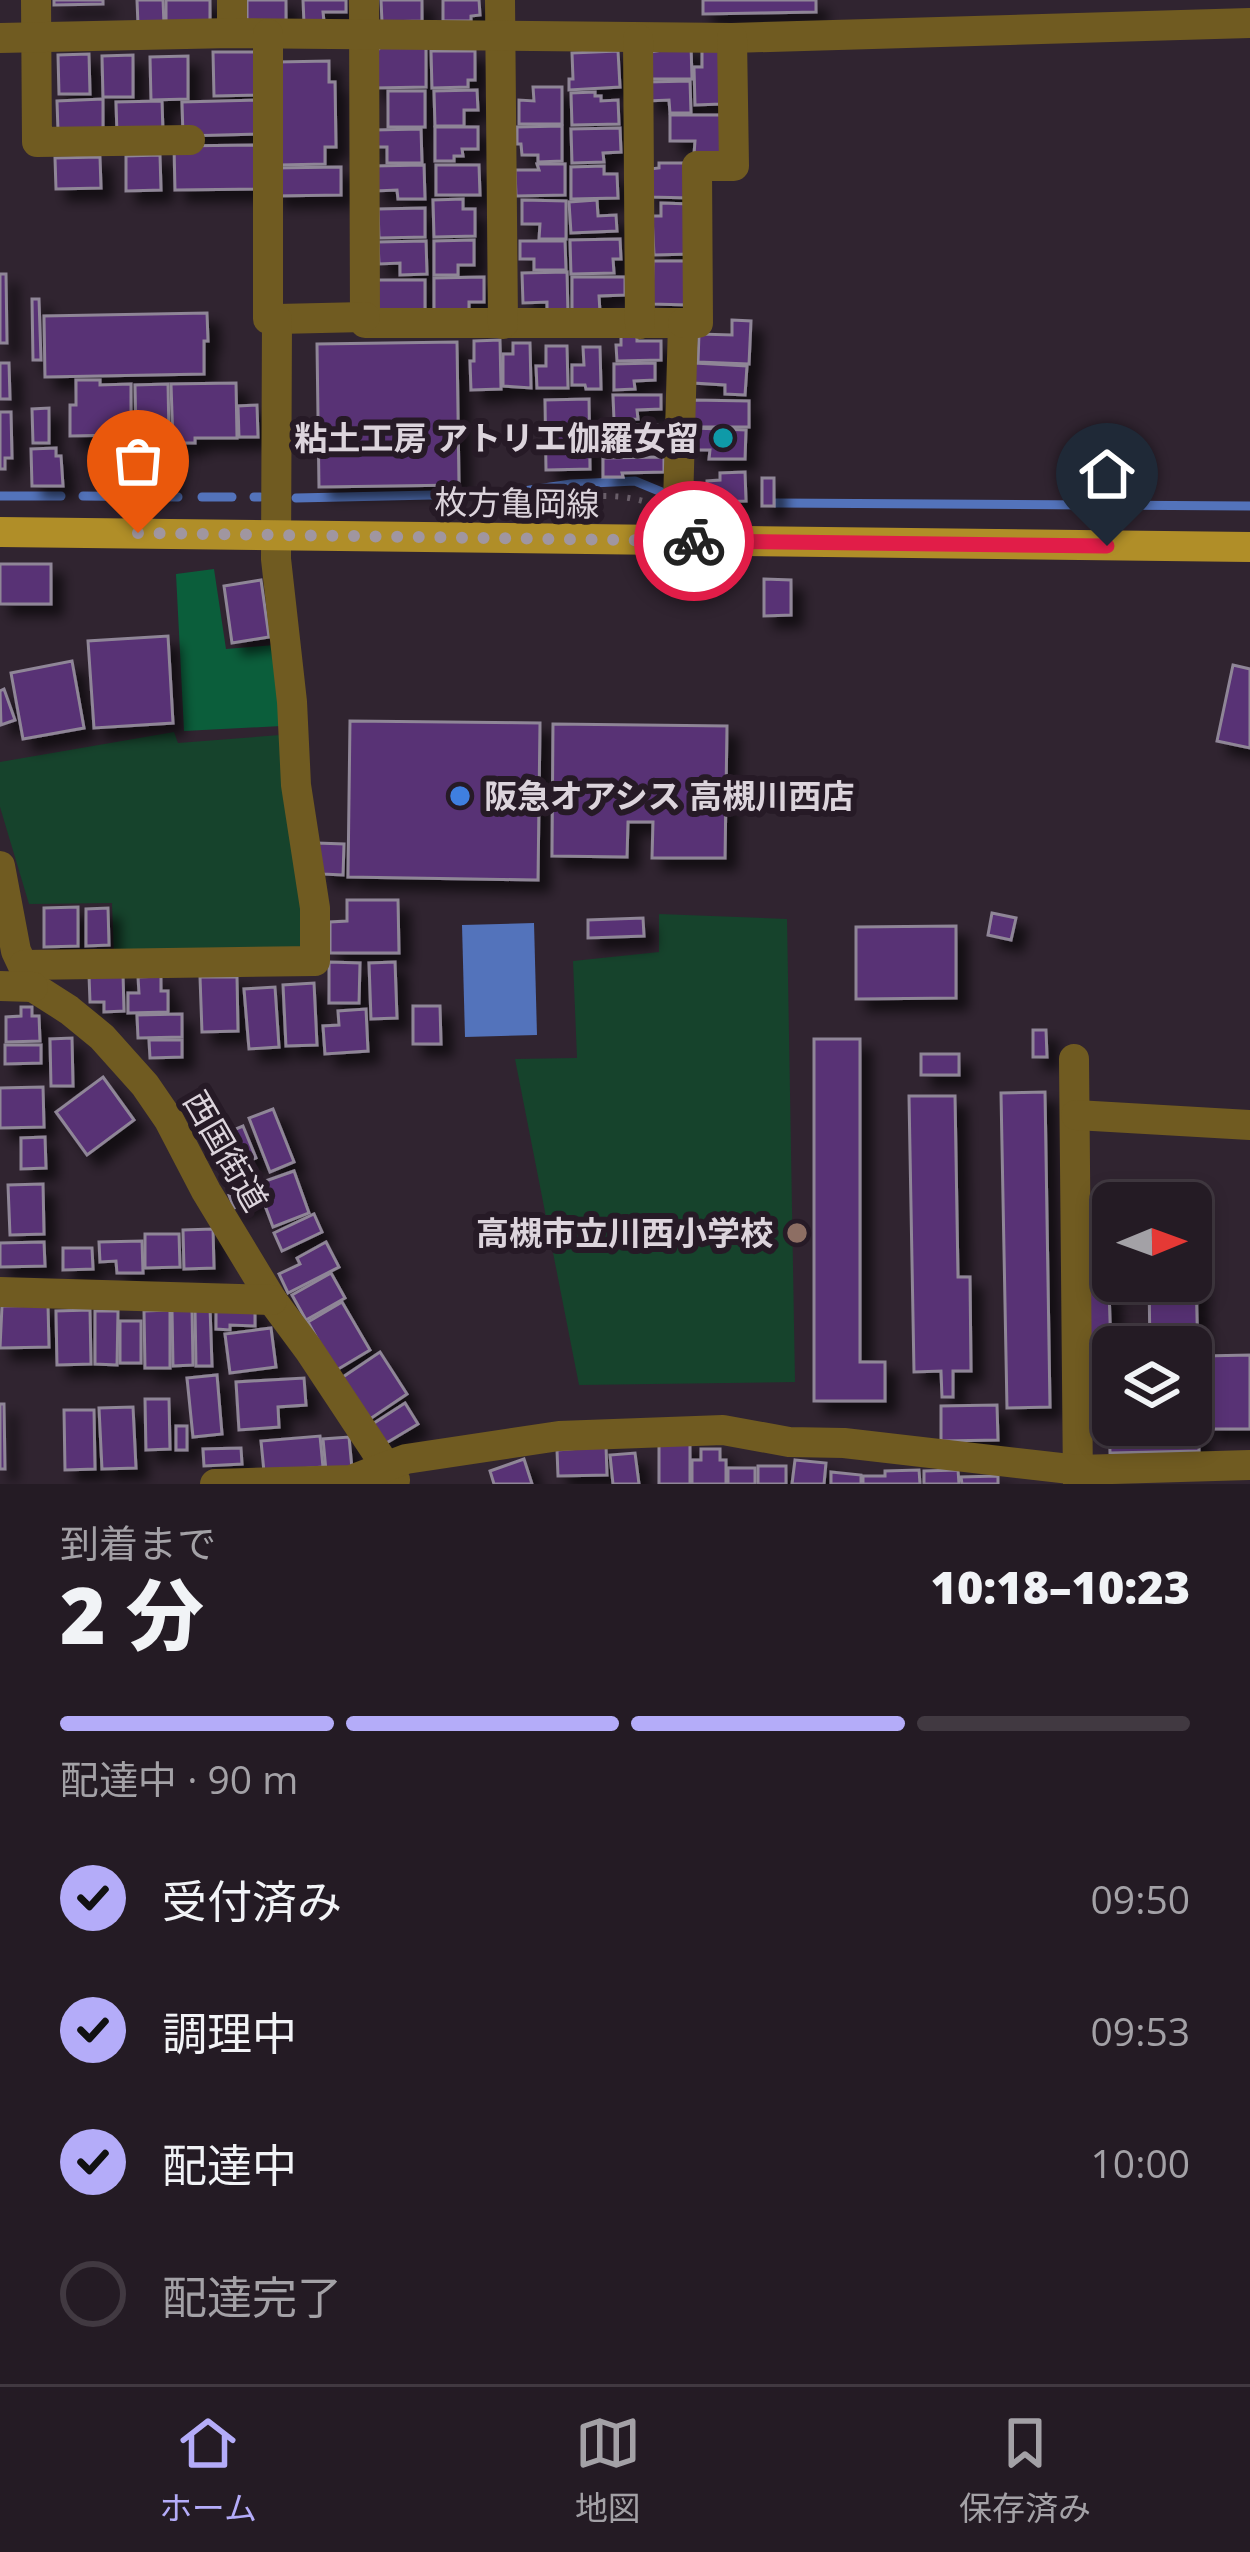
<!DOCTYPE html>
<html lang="ja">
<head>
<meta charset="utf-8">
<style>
  :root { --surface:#241b24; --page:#2c242c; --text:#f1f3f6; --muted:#a3a1a6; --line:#413941; --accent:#b4acf9 }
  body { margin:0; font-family:"Open Sans","Noto Sans JP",sans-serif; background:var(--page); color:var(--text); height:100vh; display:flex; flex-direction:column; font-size:45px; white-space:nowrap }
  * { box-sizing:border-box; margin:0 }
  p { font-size:39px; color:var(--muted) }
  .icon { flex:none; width:66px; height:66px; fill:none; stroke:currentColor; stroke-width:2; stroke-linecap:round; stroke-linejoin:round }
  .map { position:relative; height:1484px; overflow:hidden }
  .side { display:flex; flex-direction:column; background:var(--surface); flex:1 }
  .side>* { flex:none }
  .needle { width:78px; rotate:89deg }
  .buttons { position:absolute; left:1092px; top:1182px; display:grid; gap:24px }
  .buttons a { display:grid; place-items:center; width:120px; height:120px; border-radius:18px; background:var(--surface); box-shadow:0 6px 18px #0003,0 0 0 3px var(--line); font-size:60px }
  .pin { position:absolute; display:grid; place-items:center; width:102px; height:102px; color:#fff; margin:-123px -51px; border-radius:50% 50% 50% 0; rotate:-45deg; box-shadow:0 0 12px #0007 }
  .pin .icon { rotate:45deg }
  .courier { position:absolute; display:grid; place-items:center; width:120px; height:120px; margin:-60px; border:9px solid #e11d48; border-radius:50%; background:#fff; color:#222; box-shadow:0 3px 15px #0007 }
  .headline em { font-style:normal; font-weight:800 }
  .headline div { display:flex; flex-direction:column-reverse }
  .headline { display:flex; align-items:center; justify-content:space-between; height:204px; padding:0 60px }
  h1 { font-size:78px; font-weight:800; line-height:90px }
  .bar { display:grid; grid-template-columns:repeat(4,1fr); gap:18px 12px; align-content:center; height:144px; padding:0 60px }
  .bar i { height:15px; border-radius:9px; background:var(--line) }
  .bar .selected { background:var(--accent) }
  .bar p { grid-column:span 4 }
  ol { padding:0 60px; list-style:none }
  li { display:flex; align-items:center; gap:36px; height:132px }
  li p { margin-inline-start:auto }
  li .icon { padding:12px; border-radius:50%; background:var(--accent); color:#111; stroke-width:4 }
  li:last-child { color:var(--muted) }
  li i { width:66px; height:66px; border:6px solid var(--line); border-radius:50% }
  .tabs { display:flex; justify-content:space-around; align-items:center; height:168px; border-top:3px solid var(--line); background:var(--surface); font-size:33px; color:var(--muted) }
  .tabs a { display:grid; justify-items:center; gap:6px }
  .tabs .selected { color:var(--accent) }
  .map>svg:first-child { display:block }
  .green { fill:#16432c }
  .forest { fill:#0b5e3b }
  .water { fill:#5373bb }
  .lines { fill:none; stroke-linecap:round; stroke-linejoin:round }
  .stream { stroke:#5373bb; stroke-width:9 }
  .building { fill:#583075; stroke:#8f8697; stroke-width:3; filter:url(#shadow) }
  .path { stroke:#695e69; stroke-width:6; stroke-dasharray:3 9; stroke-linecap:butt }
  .street { stroke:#705b21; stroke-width:30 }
  .primary { stroke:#b08e28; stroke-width:30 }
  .done { stroke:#a096a0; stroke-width:12; stroke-dasharray:0 21.6 }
  .route { stroke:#e11d48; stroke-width:15 }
  .culture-dot { fill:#0f9aa8; stroke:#261a26; stroke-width:4.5 }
  .shop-dot { fill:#3f7fe0; stroke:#261a26; stroke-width:4.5 }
  .education-dot { fill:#8d6e63; stroke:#261a26; stroke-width:4.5 }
  .labels { text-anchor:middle; stroke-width:12; stroke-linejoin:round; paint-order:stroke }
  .poi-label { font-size:33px; font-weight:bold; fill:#dcd4dc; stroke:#261a26; text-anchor:end }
  .street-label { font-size:33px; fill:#dcd4dc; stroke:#261a26 }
</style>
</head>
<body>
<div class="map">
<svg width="1250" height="1484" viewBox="0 0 1250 1484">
  <defs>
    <filter id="shadow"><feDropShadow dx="11" dy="11" stdDeviation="6" flood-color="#0009"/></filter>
  </defs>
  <rect width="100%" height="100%" fill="#302430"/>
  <!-- green -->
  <g class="green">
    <polygon points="174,732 178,743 280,735 307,952 114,956 112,903 29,904 0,807 0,762"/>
    <polygon points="659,914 787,919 795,1382 579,1385 515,1059 577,1058 573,961 659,952"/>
  </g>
  <!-- forest -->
  <polygon class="forest" points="214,569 226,649 274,645 281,726 184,731 176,574"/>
  <!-- water -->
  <polygon class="water" points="534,923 537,1035 465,1037 462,925"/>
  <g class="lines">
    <!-- stream -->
    <g class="stream">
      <polyline points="517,492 571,484 635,481 664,493"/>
      <polyline points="0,496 61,496"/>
      <polyline points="83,496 178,497"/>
      <polyline points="202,497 232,497"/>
      <polyline points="254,497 260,497"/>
      <polyline points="296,498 477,494"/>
      <polyline points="776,503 1250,506"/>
      <polyline points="689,504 719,504"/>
    </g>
  </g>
  <!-- building -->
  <g class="building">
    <polygon points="54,0 103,0 103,4 54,5"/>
    <polygon points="137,0 163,0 164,25 138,25"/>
    <polygon points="166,0 210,0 210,23 166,24"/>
    <rect x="247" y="0" width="39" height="25"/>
    <polygon points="303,0 346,0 346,12 323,12 324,22 304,23"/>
    <polygon points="381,0 422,0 422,21 382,22"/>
    <polygon points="443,0 479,0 480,15 471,16 471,21 443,21"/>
    <polygon points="703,0 816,0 816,12 703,14"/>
    <polygon points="426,45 426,87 373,88 372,55 382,46"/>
    <polygon points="691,45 692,79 646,79 645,53"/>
    <polygon points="702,49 720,49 721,104 695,105 694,67 702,67"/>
    <polygon points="431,51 475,51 475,80 468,80 468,87 432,88"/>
    <polygon points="618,51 620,87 569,90 569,79 573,79 572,53"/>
    <polygon points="213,52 256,52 258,95 214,96"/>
    <polygon points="89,54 90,94 59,94 58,55"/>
    <polygon points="133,55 133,97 103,97 102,56"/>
    <polygon points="188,56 188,99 151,100 150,57"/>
    <polygon points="329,61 329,82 335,82 336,147 325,147 325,164 279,165 278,62"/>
    <polygon points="690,81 691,113 670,113 669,100 647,101 647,82"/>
    <polygon points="533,87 562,87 562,124 519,124 519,100 534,101"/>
    <polygon points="477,90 478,110 464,110 464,126 435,126 434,91"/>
    <rect x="388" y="91" width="37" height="36"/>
    <polygon points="595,92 595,96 601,96 601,101 618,100 619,124 572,125 571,93"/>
    <polygon points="103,99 103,130 58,131 57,101"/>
    <polygon points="259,100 259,134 183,136 182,102"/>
    <polygon points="162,101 163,133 117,134 116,102"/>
    <polygon points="670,115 726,115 726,155 694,155 695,141 670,141"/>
    <polygon points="562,126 562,161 538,162 538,155 522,155 521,144 517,144 517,127"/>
    <polygon points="435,127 478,127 478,149 462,149 463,156 454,156 454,161 435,161"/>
    <polygon points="620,128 621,152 603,153 604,162 572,163 571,129"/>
    <polygon points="421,129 422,163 387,163 387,147 374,147 374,130"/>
    <polygon points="258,145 259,189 175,190 174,146"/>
    <polygon points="160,155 161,190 126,191 126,156"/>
    <polygon points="100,157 101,188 56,189 55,158"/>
    <polygon points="659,163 692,163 692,198 649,197 649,169 659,168"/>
    <polygon points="537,164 565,164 565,195 516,196 515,170 539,170"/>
    <polygon points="424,165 425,199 398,199 397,190 375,191 374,166"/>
    <polygon points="436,165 479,165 480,195 436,195"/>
    <polygon points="604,166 604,174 617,174 618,198 571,199 571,167"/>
    <polygon points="341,167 341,195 273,196 273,168"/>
    <polygon points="463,199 463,209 475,209 475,236 434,237 433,200"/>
    <polygon points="522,200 566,201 566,239 539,239 540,224 522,224"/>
    <polygon points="597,200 598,216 616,215 617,231 571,233 569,202"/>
    <polygon points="661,203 690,204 691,254 654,255 652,216 661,216"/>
    <polygon points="425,208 425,237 379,238 378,209"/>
    <polygon points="620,239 621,259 613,259 614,273 571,274 570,240"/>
    <polygon points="474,240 474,265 458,265 458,275 434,275 434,241"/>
    <polygon points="426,241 427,274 400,275 400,263 379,264 378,242"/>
    <polygon points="520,241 565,241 566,270 534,270 534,259 520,259"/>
    <polygon points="653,261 689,261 689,305 652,304"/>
    <polygon points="567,272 568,315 547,315 547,302 523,303 522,273"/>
    <polygon points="0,274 6,274 7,343 0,343"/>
    <polygon points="484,277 484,302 469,302 469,314 434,314 434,278"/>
    <polygon points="572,277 625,277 625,295 599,296 600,312 572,312"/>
    <polygon points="374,280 425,280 425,313 375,314"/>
    <polygon points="32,299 39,299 41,360 33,360"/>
    <polygon points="207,313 208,341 204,341 204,374 45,377 44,316"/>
    <polygon points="732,320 751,321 749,364 698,362 699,334 732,335"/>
    <polygon points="621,333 637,333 637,341 661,341 661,360 617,361 616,345 621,345"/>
    <polygon points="500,340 501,389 471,390 470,361 474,361 474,341"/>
    <polygon points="457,342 459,485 319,487 317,344"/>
    <polygon points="513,343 530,343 531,388 503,386 503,354 513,354"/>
    <polygon points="546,346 567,346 568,388 537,388 536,366 546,366"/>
    <polygon points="583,347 600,347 601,389 586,389 585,385 572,385 572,365 584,365"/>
    <polygon points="0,363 9,363 10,399 0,399"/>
    <polygon points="655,363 655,380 634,381 635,389 614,390 614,364"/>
    <polygon points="694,363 747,366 745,395 725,394 725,385 693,383"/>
    <polygon points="76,380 100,380 100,385 131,384 131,419 120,420 120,435 70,436 70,405 76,405"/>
    <polygon points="236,383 237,438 195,438 195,443 173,443 171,384"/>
    <polygon points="168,384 170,488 137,488 135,385"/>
    <polygon points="613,395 661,395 661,409 637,410 638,419 614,420"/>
    <polygon points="589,399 590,469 546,470 545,400"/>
    <polygon points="692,400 749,401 749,427 692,427"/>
    <polygon points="257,405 258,437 239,437 238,406"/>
    <polygon points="49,408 49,443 33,443 32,409"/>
    <polygon points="0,412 11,412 12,458 5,458 5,469 0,469"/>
    <polygon points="611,425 657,425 657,438 637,439 638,450 618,450 617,437 611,437"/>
    <polygon points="693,428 746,430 745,459 709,459 710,450 692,450"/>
    <polygon points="56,448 56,456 61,456 63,486 32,486 31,449"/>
    <polygon points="664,457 664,472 622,473 623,477 603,477 603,458"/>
    <polygon points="745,472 746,501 707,502 707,481 720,480 720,473"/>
    <rect x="762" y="478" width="12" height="28"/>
    <rect x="0" y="564" width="51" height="40"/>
    <polygon points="764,579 791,580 791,615 764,616"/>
    <polygon points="261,580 269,637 232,643 224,586"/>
    <polygon points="168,636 173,723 94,728 88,641"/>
    <polygon points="72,661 84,728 23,739 11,673"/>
    <polygon points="1233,665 1250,669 1250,748 1217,741"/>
    <polygon points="4,689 15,720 1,725 0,691"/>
    <polygon points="350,721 540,723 538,880 348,877"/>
    <polygon points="553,724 727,726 725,858 652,858 653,822 628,822 627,857 552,856"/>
    <polygon points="316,843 344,844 343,875 323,874"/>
    <polygon points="347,900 398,900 399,953 330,953 330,922 347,921"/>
    <polygon points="78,907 78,946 44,947 44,908"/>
    <polygon points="108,908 109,945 86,946 86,909"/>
    <polygon points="992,913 1016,918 1011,940 988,935"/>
    <polygon points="643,918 644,936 588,938 588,920"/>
    <polygon points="956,926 956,998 856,999 856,927"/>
    <polygon points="329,962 360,963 359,1003 329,1003"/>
    <polygon points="395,962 397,1018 371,1019 369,963"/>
    <polygon points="123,974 124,1011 104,1012 104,1002 90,1002 89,975"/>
    <polygon points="161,976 161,991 168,991 168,1012 128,1013 128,993 139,993 138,977"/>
    <polygon points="200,977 237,977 238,1031 202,1032"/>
    <polygon points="314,983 317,1045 286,1046 283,985"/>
    <polygon points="275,987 279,1047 249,1049 244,989"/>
    <polygon points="413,1006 440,1006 441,1044 413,1044"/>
    <polygon points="21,1007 32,1007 32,1016 39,1016 40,1041 6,1042 6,1017 21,1016"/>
    <polygon points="366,1009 368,1051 325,1054 323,1026 339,1025 338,1011"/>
    <polygon points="182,1014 182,1037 138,1038 137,1015"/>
    <polygon points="1033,1030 1046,1030 1047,1057 1033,1057"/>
    <polygon points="72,1038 73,1086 51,1086 50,1039"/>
    <polygon points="814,1039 860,1039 860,1362 885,1362 885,1401 814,1401"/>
    <polygon points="149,1040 182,1040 182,1057 150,1058"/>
    <polygon points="5,1045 41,1045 41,1063 5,1064"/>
    <rect x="921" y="1054" width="38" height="21"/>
    <polygon points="103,1077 134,1120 87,1155 56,1112"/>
    <polygon points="43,1087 44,1127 0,1128 0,1088"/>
    <polygon points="1045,1092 1050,1407 1007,1408 1001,1093"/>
    <polygon points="909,1096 955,1096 958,1277 970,1277 971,1371 953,1371 953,1397 942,1397 941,1371 914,1372"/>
    <polygon points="273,1109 294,1162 270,1172 249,1118"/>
    <polygon points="243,1126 256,1158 229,1169 224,1155 214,1159 207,1141"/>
    <polygon points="45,1137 46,1168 21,1169 21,1138"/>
    <polygon points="294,1171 309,1213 273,1227 257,1184"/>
    <polygon points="43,1184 44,1234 10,1235 8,1185"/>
    <polygon points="252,1185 258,1198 234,1208 229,1195"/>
    <polygon points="314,1214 322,1232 282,1251 274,1233"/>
    <polygon points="213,1229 214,1268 184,1269 183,1230"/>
    <polygon points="145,1234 179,1234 180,1267 145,1268"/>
    <polygon points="142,1241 143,1273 117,1273 116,1261 100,1262 99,1242"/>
    <polygon points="44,1242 45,1266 0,1267 0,1243"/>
    <polygon points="326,1242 339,1267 288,1293 279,1274 300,1264 297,1258"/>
    <polygon points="63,1248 92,1248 93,1269 63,1270"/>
    <polygon points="331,1273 345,1298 306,1320 292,1295"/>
    <polygon points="1191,1274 1196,1274 1198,1360 1191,1360 1191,1347 1150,1347 1149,1281 1191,1281"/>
    <polygon points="1109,1290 1111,1350 1087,1351 1085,1291"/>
    <polygon points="342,1302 370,1350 335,1371 308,1322"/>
    <polygon points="48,1305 49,1347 0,1348 2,1306"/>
    <polygon points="216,1305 255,1306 255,1326 230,1325 230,1330 216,1329"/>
    <polygon points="195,1307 210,1307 212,1366 196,1366"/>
    <polygon points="192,1308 193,1365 173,1366 172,1309"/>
    <polygon points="90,1310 91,1364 57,1365 56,1311"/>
    <polygon points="170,1310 170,1368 145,1368 144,1311"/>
    <polygon points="95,1311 118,1311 117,1365 95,1364"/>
    <rect x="120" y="1321" width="21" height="42"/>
    <polygon points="271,1328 276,1367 230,1373 225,1334"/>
    <polygon points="380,1352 407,1394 367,1421 340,1379"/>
    <polygon points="1250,1355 1250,1429 1206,1429 1204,1356"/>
    <polygon points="217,1375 222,1434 193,1437 187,1378"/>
    <polygon points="304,1378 306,1405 278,1407 279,1427 239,1430 236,1382"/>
    <polygon points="145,1399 169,1399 170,1449 146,1450"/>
    <polygon points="405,1403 418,1424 383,1445 371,1425"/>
    <polygon points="0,1404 4,1404 5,1469 0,1469"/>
    <polygon points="997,1405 998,1440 941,1441 941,1406"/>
    <polygon points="133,1407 136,1468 102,1469 99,1408"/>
    <polygon points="64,1410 94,1410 95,1469 65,1470"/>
    <polygon points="1191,1410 1198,1410 1199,1451 1110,1453 1109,1411 1113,1411 1113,1425 1191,1425"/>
    <rect x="176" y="1426" width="11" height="24"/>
    <polygon points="320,1436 323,1467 264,1472 261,1441"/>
    <polygon points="349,1437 352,1469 326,1471 323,1439"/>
    <polygon points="690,1443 690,1484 659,1484 659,1444"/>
    <polygon points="606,1446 607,1475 558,1476 557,1450"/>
    <polygon points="241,1448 242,1464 204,1466 203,1449"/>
    <polygon points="701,1449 720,1449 720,1460 726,1460 726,1484 692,1484 692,1460 701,1460"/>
    <polygon points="635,1453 639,1484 613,1484 610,1455"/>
    <polygon points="524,1459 532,1484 494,1484 490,1471"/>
    <polygon points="795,1460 826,1463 824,1484 792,1484"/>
    <rect x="758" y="1466" width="28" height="18"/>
    <rect x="728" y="1468" width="27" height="16"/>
    <polygon points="919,1470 920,1484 863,1484 863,1476 885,1476 885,1471"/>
    <polygon points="958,1470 959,1484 924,1484 924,1471"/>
    <polygon points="831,1472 861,1475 861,1484 831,1484"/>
    <polygon points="998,1476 998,1484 962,1484 961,1477"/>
  </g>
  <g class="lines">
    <!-- path -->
    <path class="path" d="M520 506C559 499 610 489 649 503"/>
    <!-- street -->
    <g class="street">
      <polyline points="36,0 37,142 190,140"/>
      <polyline points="364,0 365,323 683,323 677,541"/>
      <polyline points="500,0 503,324"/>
      <polyline points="232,33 232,0"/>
      <polyline points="0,38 232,33 732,38 1250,23"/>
      <polyline points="638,39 640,324"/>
      <polyline points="277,319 365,317"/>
      <polyline points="683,323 698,323 697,166 734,166 732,38"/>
      <polyline points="0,866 16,951 33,987 69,1010 102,1037 145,1085 169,1120 206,1191 272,1300 309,1350 395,1480"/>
      <polyline points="24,965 315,961 315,908 296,785 292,702 276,559 277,319 268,319 268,34"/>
      <polyline points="0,986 33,987"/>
      <polyline points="1074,1059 1078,1484"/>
      <polyline points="1076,1115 1250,1125"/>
      <polyline points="0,1292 272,1300"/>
      <polyline points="215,1484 351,1480 406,1459 559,1436 723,1430 789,1442 844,1443 1078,1470 1250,1465"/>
    </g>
    <!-- primary -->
    <polyline class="primary" points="0,532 1250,547"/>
  </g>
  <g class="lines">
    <!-- done -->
    <polyline class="done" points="138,533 694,541"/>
    <!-- route -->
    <polyline class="route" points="694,541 1107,546"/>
  </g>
  <!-- markers -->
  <circle class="culture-dot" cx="723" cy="438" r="12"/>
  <circle class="shop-dot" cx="460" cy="796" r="12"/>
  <circle class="education-dot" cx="797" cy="1233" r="12"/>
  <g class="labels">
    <!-- poi labels -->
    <g class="poi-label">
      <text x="699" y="450">粘土工房 アトリエ伽羅女留</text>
      <text x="484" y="808" text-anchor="start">阪急オアシス 高槻川西店</text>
      <text x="773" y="1245">高槻市立川西小学校</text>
    </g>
    <!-- street labels -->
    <g class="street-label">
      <text transform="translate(517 503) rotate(1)" y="12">枚方亀岡線</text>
      <text transform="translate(226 1151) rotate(60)" y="12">西国街道</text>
    </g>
  </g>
</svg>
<div class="buttons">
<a><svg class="needle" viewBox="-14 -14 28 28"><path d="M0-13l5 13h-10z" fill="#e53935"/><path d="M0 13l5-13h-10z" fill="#a3a1a6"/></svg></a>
<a><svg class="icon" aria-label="layers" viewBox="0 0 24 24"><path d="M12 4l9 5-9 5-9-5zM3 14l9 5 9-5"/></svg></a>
</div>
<div class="pin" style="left:138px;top:533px;background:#ea580c"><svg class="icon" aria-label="bag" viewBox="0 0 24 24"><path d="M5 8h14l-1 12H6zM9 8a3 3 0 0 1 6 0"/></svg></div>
<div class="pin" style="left:1107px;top:546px;background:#1f2937"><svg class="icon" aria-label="home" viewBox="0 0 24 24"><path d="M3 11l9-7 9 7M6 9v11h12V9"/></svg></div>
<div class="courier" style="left:694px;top:541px"><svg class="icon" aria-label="bike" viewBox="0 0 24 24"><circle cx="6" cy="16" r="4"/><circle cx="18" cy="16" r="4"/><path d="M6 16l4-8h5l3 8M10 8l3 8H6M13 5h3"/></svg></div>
</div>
<section class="side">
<div class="headline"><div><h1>2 分</h1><p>到着まで</p></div><em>10:18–10:23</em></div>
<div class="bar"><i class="selected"></i><i class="selected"></i><i class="selected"></i><i></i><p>配達中 · 90 m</p></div>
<ol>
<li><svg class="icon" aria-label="check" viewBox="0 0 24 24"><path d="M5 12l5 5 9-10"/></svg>受付済み<p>09:50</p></li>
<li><svg class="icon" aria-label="check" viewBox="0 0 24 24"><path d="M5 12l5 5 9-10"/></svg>調理中<p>09:53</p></li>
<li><svg class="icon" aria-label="check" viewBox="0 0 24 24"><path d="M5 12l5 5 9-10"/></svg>配達中<p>10:00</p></li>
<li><i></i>配達完了</li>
</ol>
</section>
<nav class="tabs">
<a class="selected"><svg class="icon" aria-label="home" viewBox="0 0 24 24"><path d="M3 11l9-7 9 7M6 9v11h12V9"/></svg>ホーム</a>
<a><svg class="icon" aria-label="map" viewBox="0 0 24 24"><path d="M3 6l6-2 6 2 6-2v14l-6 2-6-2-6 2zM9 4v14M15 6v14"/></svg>地図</a>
<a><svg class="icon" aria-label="saved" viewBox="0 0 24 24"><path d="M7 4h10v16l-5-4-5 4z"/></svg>保存済み</a>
</nav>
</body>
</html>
